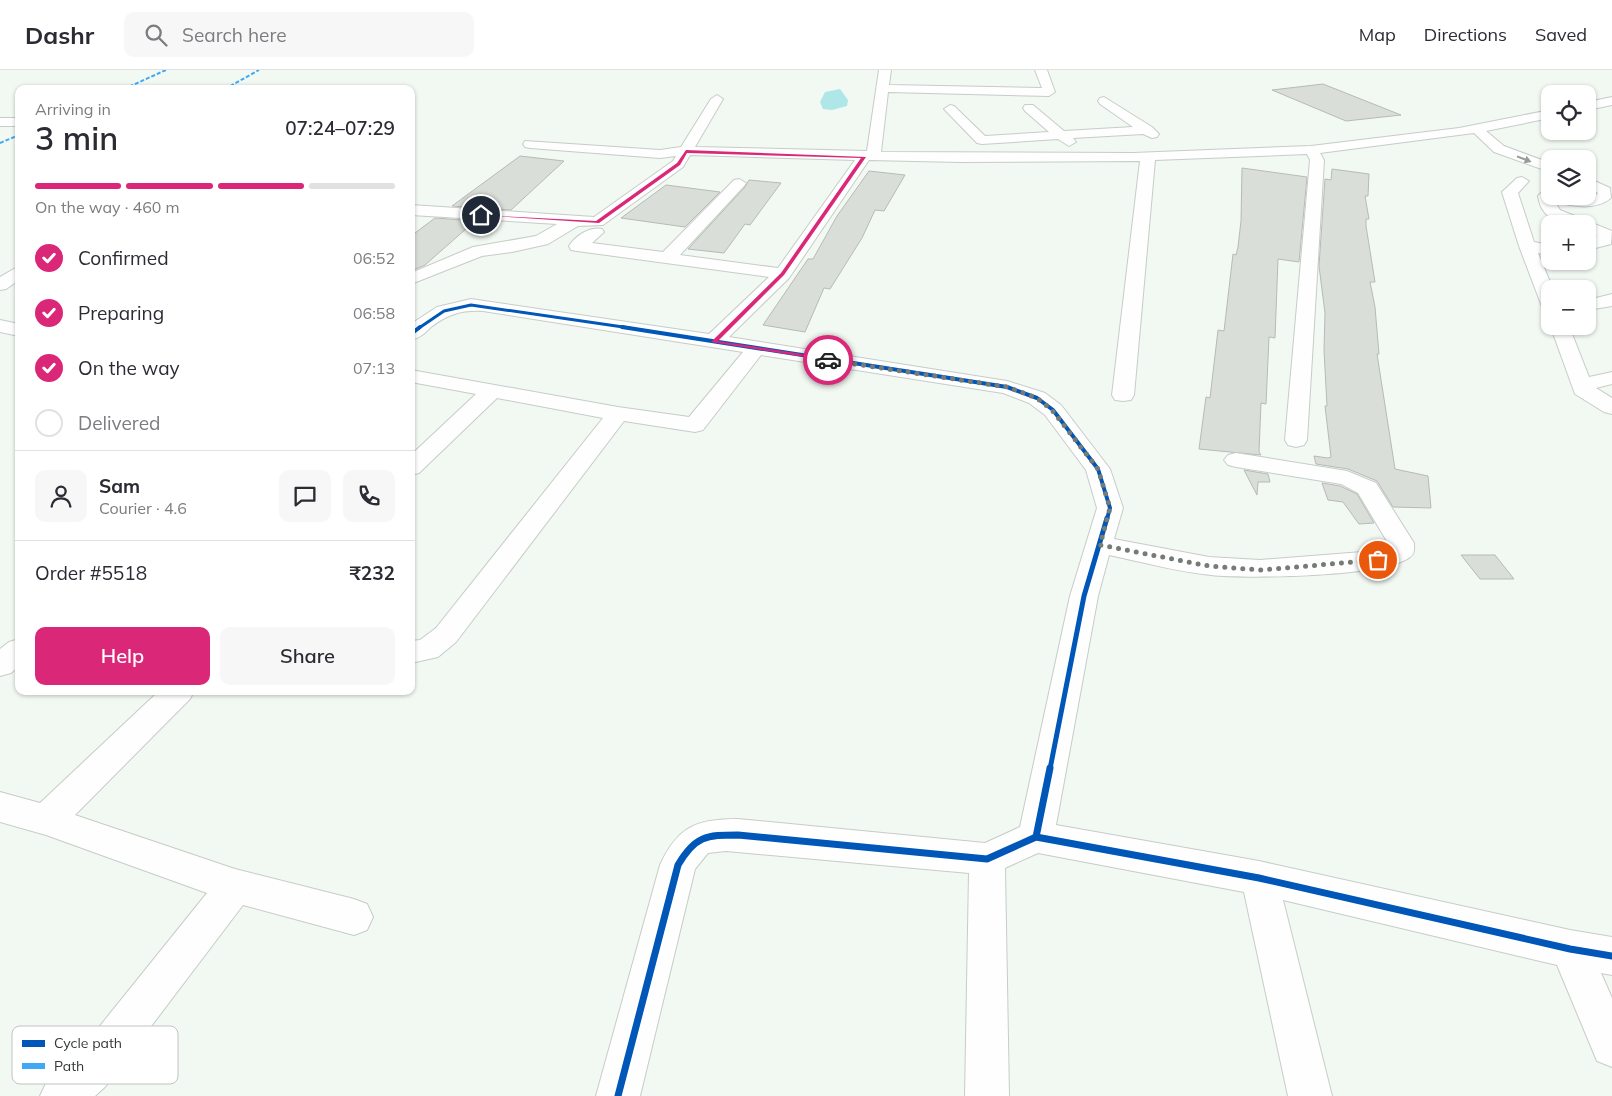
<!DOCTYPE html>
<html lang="en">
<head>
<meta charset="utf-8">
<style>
  :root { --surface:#fff; --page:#f7f7f7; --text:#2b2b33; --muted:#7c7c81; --line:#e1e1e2; --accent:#db2777 }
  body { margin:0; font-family:Mulish,sans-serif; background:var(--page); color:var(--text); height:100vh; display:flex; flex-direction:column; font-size:19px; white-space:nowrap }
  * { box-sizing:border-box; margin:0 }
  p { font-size:16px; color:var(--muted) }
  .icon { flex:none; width:28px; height:28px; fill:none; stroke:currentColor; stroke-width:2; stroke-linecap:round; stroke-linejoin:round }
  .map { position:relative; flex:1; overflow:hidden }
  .side { position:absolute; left:15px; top:15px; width:400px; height:610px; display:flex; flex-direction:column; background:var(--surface); border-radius:10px; box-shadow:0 1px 4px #0004 }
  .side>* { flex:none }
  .controls { position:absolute; left:1541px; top:15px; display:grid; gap:10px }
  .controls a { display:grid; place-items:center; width:55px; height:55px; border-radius:10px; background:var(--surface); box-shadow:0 1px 4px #0004; font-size:25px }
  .pin { position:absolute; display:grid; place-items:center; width:42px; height:42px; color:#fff; margin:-21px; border:2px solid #fff; border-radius:50%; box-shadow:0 1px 5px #0007 }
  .courier { position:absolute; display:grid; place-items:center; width:50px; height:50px; margin:-25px; border:4px solid #db2777; border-radius:50%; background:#fff; color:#222; box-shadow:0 1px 6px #0007 }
  .headline em { font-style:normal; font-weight:600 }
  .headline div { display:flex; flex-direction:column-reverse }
  .headline { display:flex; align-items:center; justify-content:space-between; height:85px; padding:0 20px }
  h1 { font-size:32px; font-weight:600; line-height:38px }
  .bar { display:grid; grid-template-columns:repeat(4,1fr); gap:8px 5px; align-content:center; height:60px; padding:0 20px }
  .bar i { height:6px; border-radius:4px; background:var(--line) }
  .bar .current { background:var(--accent) }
  .bar p { grid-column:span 4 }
  .line { display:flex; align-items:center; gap:12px; padding:0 20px; border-top:1px solid var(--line) }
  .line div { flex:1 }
  .round { display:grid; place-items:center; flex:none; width:52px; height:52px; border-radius:10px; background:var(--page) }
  ol { padding:0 20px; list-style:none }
  li { display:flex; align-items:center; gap:15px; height:55px }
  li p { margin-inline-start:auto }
  li .icon { padding:5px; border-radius:50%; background:var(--accent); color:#fff; stroke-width:4 }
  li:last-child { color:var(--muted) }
  li i { width:28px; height:28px; border:2px solid var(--line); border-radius:50% }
  .action { display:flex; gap:10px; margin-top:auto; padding:10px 20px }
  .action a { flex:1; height:58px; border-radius:10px; background:var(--accent); color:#fff; font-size:20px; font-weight:600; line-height:58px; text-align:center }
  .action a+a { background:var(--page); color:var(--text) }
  header { display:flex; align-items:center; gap:30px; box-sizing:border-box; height:70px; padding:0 25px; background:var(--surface); border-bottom:1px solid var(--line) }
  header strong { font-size:24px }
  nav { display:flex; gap:28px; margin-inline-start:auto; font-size:18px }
  .search { width:350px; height:45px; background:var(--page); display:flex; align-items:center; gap:12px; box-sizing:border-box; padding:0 18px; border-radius:10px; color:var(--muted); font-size:19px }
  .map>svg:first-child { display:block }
  .water { fill:#afe7e8 }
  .building { fill:#daded9; stroke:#b7bbb6 }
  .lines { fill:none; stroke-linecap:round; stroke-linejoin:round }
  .minor-casing { stroke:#c7ccc8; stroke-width:2 }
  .minor { fill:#fdfefd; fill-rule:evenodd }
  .quiet { stroke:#3fa9f5; stroke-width:2; stroke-dasharray:4 2; stroke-linecap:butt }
  .cycleway-far3-casing { stroke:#fff; stroke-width:5 }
  .cycleway-far2-casing { stroke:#fff; stroke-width:6 }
  .cycleway-far1-casing { stroke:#fff; stroke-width:8 }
  .cycleway-casing { stroke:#fff; stroke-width:10 }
  .cycleway-far3 { stroke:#0057b8; stroke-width:3 }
  .cycleway-far2 { stroke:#0057b8; stroke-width:4 }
  .cycleway-far1 { stroke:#0057b8; stroke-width:5 }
  .cycleway { stroke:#0057b8; stroke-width:7 }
  .oneway { fill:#989b98 }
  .route { fill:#db2777 }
  .done { stroke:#767b76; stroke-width:5; stroke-dasharray:0 9 }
  .key { fill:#fff; stroke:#c2c3c2; stroke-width:1 }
  .key-label { font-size:14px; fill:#333834 }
</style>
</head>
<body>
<header>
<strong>Dashr</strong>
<div class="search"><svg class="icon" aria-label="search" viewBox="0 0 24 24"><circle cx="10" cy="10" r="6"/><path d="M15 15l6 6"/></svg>Search here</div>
<nav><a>Map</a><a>Directions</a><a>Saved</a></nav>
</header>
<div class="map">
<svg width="1612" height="1026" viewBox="0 0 1612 1026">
  <rect width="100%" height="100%" fill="#f2f8f2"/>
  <!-- water -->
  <polygon class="water" points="840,19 848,30 847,36 832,40 823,39 820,32 825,22"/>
  <!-- building -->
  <g class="building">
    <polygon points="1323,14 1401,45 1346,51 1272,20"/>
    <polygon points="520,86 564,91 511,140 452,136"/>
    <polygon points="1242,98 1307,107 1299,192 1278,189 1275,268 1269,267 1266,334 1261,333 1259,382 1261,385 1199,379 1206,327 1210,328 1218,260 1224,261 1233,184 1236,185 1238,177 1241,151"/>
    <polygon points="1332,99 1369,104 1368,126 1365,126 1369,149 1366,149 1366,156 1375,212 1370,212 1375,237 1379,284 1377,284 1395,399 1428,406 1431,438 1393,437 1377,411 1348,399 1316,394 1314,386 1328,388 1331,387 1325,336 1327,336 1324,280 1325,243 1319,196 1325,109 1331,110"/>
    <polygon points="869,101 905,105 884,141 875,140 862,168 830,219 824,218 805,262 763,255 808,189 813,189 837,146"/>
    <polygon points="749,110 781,113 750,155 745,154 724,183 688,179 745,117"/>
    <polygon points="666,115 720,122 685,157 621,148"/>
    <polygon points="435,148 475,151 425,195 411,201 411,166"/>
    <polygon points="1244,400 1268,404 1270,412 1258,412 1257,425"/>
    <polygon points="1322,413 1340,416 1357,424 1374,453 1359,454 1343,432 1328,430"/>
    <polygon points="1461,485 1495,485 1514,509 1480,509"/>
  </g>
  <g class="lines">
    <defs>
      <g id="minor">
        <path d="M879 0H891L889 15 1042 18 1035 0H1047L1055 22 1049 26 888 22 881 82 1133 83 1311 76 1459 58 1550 40V48L1486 61 1504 76 1550 93V102L1494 82 1474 63 1320 83 1324 90 1307 370 1304 375 1296 377 1288 375 1285 370 1310 90 1307 84 1155 90 1134 325 1131 330 1123 331 1115 330 1112 325 1140 91 960 92 869 90 789 208 729 267 1007 311 1045 323 1061 335 1110 399 1123 438 1114 469 1209 487 1260 490 1375 481 1388 476V473L1358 423 1341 414 1236 397 1228 395 1224 390 1228 385 1236 383 1347 401 1376 413 1414 473C1414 478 1415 484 1410 487 1386 507 1245 509 1211 505 1177 502 1143 492 1109 485L1098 526 1056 755 1259 791 1570 860 1612 867V905L1601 903 1612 928V997L1597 991 1557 895 1283 830 1332 1026H1288L1244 822 1038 783 1005 798 1009 1026H965L969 803 726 781 708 783 695 799 640 1026H596L660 795C678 756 697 749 738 749L985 773 1020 757 1070 526 1097 438 1086 400 1045 345 1029 333 1003 323 761 285 703 360 695 362 624 351 456 572 438 587 411 593V571L420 570 436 558 603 348 497 328 419 403 411 405V385L476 324 411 312V300L618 337 689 347 743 282 483 241C462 240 448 244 431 257 425 263 420 268 411 270V254L437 237 471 229 709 264 769 207 577 181 571 180 569 176C575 166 590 156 602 159L604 162 592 173 663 182 734 110 739 109 746 113 744 116 680 185 778 198 855 90 690 85 683 97 603 155 578 156 548 174 512 182 482 186 411 214V203L473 177 536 166 557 154 411 145V135L594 147 673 91 676 86 660 88 530 78 525 77 523 74 525 71 660 80 681 77 711 29 717 25 723 29 695 77 867 81Z"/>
        <polygon points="1104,27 1152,57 1159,64 1157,67 1152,68 1143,64 1073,68 1076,72 1069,76 1058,69 982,74 977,73 944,39 950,35 954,36 985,66 1049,62 1025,41 1023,38 1025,35 1033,35 1064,61 1133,57 1100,34 1098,31 1100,28"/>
        <polygon points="1612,27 1612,35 1588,40 1588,32"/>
        <rect x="0" y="48" width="19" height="8"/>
        <polygon points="1522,107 1529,111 1518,123 1534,172 1550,175 1550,185 1538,183 1553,219 1550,219 1550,240 1543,238 1541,234 1519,176 1502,122 1517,108"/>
        <path d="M1588 108 1610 118 1611 128C1595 141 1573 136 1555 132L1560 140 1612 161 1611 174 1588 180V170L1597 166 1588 163V154C1564 154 1542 153 1538 126L1541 123 1550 122V126L1596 125 1598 123 1588 118Z"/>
        <polygon points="19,196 19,210 6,219 0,220 0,207"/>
        <polygon points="1612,224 1612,236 1588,240 1588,230"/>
        <polygon points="0,250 19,254 19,266 0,262"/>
        <polygon points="1550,255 1569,256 1589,307 1612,302 1612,314 1596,318 1612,328 1612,344 1604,342 1575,324"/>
        <polygon points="19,569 19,596 11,603 0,606 0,579 9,572"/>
        <polygon points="159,621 194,621 190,629 75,745 235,799 354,829 367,834 373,847 367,860 354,865 243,835 105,1017 95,1026 40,1026 47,1011 75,987 207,823 46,765 0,752 0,722 40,733"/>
      </g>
    </defs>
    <!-- minor casing -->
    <use href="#minor" class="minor-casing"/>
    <!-- minor -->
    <use href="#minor" class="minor"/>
    <!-- quiet -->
    <g class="quiet">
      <polyline points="124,19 166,0"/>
      <polyline points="225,19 259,0"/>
      <polyline points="0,73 19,65"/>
    </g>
    <defs>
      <polyline id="cycleway-far3" points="419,258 444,241 471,235 630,258"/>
      <g id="cycleway-far2">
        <polyline points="622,257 1007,317 1037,328 1053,340 1098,399 1110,438 1107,449"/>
        <polyline points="411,264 420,257"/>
      </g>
      <polyline id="cycleway-far1" points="1050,699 1084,526 1107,448"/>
      <g id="cycleway">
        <polyline points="1036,767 1050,698"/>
        <path d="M618 1026 678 795C695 766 706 765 738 765L987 789 1036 767 1259 808 1570 879 1612 886"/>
      </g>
    </defs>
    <!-- cycleway-far3 casing -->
    <use href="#cycleway-far3" class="cycleway-far3-casing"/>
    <!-- cycleway-far2 casing -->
    <use href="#cycleway-far2" class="cycleway-far2-casing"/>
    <!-- cycleway-far1 casing -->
    <use href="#cycleway-far1" class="cycleway-far1-casing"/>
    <!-- cycleway casing -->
    <use href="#cycleway" class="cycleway-casing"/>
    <!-- cycleway-far3 -->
    <use href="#cycleway-far3" class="cycleway-far3"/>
    <!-- cycleway-far2 -->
    <use href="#cycleway-far2" class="cycleway-far2"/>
    <!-- cycleway-far1 -->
    <use href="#cycleway-far1" class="cycleway-far1"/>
    <!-- cycleway -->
    <use href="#cycleway" class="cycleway"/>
  </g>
  <!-- one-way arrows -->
  <defs><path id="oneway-solid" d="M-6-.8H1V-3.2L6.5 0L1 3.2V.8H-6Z" transform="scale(1.25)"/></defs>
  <use class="oneway" href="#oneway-solid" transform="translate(1524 89) rotate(21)"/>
  <!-- route -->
  <polygon class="route" points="686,80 866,87 784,205 718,271 828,288 830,291 711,272 781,203 861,88 687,83 680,95 599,153 479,145 596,151 677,93"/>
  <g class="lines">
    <!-- done -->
    <polyline class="done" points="828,290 1007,317 1037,328 1052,340 1098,399 1110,438 1100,475 1209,496 1260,500 1378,490"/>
  </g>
  <!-- legend -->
  <rect x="12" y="956" width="166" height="58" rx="8" class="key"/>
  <rect x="22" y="970" width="23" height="7" fill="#0057b8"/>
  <rect x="22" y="993" width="23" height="6" fill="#3fa9f5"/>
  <g class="key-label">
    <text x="54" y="978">Cycle path</text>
    <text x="54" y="1001">Path</text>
  </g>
</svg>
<div class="controls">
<a><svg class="icon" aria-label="locate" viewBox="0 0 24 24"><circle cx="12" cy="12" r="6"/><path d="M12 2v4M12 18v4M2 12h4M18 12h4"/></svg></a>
<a><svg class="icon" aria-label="layers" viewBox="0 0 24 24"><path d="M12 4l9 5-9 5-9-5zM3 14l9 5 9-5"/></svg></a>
<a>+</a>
<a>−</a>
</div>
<div class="pin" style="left:1378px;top:490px;background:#ea580c"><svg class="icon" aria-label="bag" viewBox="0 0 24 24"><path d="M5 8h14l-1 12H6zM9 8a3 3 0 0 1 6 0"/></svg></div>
<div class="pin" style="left:481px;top:145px;background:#1f2937"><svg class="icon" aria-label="home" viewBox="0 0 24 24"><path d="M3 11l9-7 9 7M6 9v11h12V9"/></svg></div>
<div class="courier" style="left:828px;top:290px"><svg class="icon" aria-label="car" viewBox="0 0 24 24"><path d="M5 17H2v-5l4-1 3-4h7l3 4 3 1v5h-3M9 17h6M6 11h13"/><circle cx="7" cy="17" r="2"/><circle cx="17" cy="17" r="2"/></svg></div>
<section class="side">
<div class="headline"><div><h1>3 min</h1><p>Arriving in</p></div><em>07:24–07:29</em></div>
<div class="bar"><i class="current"></i><i class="current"></i><i class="current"></i><i></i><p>On the way · 460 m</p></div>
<ol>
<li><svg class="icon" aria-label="check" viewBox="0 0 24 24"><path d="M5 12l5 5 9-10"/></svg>Confirmed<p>06:52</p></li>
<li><svg class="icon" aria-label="check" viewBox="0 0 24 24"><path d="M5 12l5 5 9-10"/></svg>Preparing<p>06:58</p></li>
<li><svg class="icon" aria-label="check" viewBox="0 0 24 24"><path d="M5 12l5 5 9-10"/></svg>On the way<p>07:13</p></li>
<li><i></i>Delivered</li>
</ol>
<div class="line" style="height:90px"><a class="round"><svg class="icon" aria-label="person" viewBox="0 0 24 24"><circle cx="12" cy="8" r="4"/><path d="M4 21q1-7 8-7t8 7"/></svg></a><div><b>Sam</b><p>Courier · 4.6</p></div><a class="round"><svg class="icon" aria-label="chat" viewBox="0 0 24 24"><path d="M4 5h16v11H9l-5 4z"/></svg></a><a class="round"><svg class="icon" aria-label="phone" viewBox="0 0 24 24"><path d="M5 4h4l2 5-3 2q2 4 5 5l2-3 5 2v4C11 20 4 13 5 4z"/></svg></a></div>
<div class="line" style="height:65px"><div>Order #5518</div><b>₹232</b></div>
<div class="action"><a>Help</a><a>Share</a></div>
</section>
</div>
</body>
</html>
